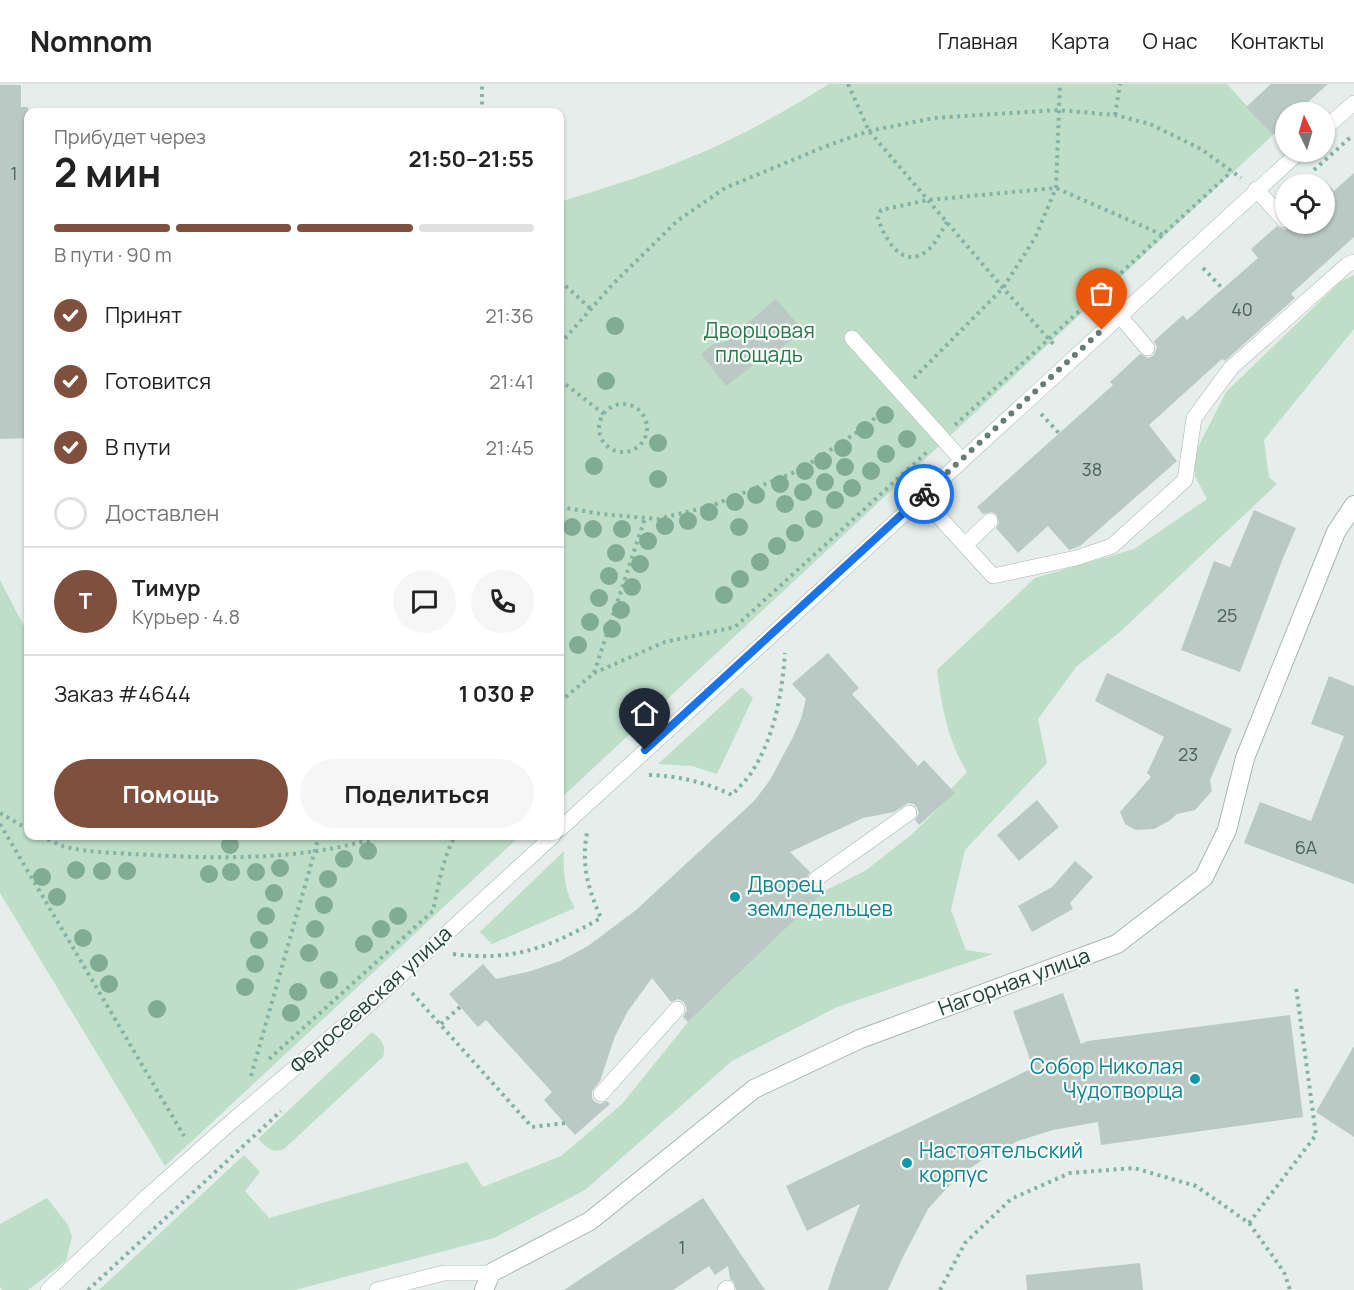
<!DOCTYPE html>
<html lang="ru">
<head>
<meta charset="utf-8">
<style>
  :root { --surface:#fff; --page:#f6f6f6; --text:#222; --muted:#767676; --line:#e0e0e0; --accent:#7f503e }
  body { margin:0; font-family:Manrope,sans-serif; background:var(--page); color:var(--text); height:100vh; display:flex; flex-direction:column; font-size:22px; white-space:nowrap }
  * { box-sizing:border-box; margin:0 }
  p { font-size:20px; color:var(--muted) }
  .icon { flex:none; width:33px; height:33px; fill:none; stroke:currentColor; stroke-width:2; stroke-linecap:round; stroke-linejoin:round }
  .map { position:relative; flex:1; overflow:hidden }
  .drawer { position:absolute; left:24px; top:24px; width:540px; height:732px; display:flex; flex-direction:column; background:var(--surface); border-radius:12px; box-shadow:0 2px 4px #0004 }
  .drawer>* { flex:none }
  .needle { width:39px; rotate:355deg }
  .controls { position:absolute; left:1275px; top:18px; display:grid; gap:12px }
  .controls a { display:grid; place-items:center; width:60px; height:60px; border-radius:50%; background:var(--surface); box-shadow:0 2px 4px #0004; font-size:30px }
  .pin { position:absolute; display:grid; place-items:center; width:51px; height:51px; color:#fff; margin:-62px -26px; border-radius:50% 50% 50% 0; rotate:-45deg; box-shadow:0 0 6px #0007 }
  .pin .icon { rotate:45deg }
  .courier { position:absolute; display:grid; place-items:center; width:60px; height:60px; margin:-30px; border:4px solid #1a73e8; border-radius:50%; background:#fff; color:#222; box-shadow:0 2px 8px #0007 }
  .summary em { font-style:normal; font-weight:700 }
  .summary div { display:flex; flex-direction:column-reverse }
  .summary { display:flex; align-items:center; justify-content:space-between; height:102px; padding:0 30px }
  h1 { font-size:39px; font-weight:700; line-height:45px }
  .bar { display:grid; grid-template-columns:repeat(4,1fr); gap:9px 6px; align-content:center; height:72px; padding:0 30px }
  .bar i { height:8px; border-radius:4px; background:var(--line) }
  .bar .current { background:var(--accent) }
  .bar p { grid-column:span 4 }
  .line { display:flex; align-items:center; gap:15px; padding:0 30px; border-top:2px solid var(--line) }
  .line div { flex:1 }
  .round { display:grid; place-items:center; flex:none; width:63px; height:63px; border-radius:32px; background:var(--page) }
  ol { padding:0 30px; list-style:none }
  li { display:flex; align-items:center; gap:18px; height:66px }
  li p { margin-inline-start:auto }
  li .icon { padding:6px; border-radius:50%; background:var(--accent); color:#fff; stroke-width:4 }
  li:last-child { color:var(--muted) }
  li i { width:33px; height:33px; border:3px solid var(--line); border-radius:50% }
  .button { display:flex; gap:12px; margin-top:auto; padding:12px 30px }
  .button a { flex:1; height:69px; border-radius:36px; background:var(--accent); color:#fff; font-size:24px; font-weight:700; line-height:69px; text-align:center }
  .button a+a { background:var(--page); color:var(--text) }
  header { display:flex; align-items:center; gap:36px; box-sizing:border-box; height:84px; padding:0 30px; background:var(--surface); border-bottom:2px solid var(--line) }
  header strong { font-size:28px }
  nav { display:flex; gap:33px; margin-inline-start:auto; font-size:21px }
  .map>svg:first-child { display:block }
  .green { fill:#bedec8 }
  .building { fill:#bac9c3 }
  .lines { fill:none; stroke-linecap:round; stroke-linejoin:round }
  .service-casing { stroke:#a7b6b1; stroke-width:16 }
  .minor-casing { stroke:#a7b6b1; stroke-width:20 }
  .path { stroke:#86b1a5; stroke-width:4; stroke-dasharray:3 4.5; stroke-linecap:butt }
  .service { stroke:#fff; stroke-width:15 }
  .minor { stroke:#fff; stroke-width:18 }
  .tree { fill:#80ac93 }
  .done { stroke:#687d77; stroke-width:6; stroke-dasharray:0 10.8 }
  .route { stroke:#1a73e8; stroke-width:8 }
  .culture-dot { fill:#0f9aa8; stroke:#f6faf8; stroke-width:2 }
  .labels { text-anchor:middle; stroke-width:4.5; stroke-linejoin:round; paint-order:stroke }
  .number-label { font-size:18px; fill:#4a625c }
  .park-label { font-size:21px; fill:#2e764c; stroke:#f6faf8 }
  .culture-label { font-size:21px; fill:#0d838f; stroke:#f6faf8; text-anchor:start }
  .street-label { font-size:21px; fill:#244039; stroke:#f6faf8 }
</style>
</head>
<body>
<header>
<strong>Nomnom</strong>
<nav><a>Главная</a><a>Карта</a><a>О нас</a><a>Контакты</a></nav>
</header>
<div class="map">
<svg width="1354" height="1206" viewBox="0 0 1354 1206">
  <rect width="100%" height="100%" fill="#e5eeea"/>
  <!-- green -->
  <g class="green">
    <path d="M829 0H1227L1273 51 560 715V118C608 103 657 88 703 68 747 49 789 25 829 0Z"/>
    <path d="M1354 191V245L1264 356 1269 393 1277 400 1120 548 1076 583 1038 635 1047 679 965 766 951 826 966 866 993 870 837 923 732 977 585 1106 494 1154 295 1206H99L244 1071 260 1088 245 1107 269 1134 467 1078 483 1103 561 1072 622 1020 688 938 826 806 865 787 911 751 954 709 951 705 967 688C948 658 941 621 937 586L1035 494 1134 465 1207 415 1195 392V369L1226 308 1340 198Z"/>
    <polygon points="0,496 28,550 28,752 520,752 165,1082 0,809"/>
    <polygon points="742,603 753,614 717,690 692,682 658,680"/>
    <path d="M564 767C563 787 564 806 575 824L492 860 480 848Z"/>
    <path d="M372 948C381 955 387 962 383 973L284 1065C272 1070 267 1063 258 1055Z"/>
    <polygon points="47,1114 68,1141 72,1153 66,1177 28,1206 2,1206 0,1203 0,1140"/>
  </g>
  <!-- building -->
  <g class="building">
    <polygon points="1271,0 1328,0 1297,28 1286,28 1286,39 1273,51 1246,23"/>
    <polygon points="0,1 21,1 21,23 28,23 28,354 0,355"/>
    <polygon points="1354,89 1354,153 1291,210 1295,214 1225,277 1222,275 1149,341 1177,377 1080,462 1069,466 1048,442 1018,469 996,444 999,439 997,431 992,428 983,430 977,423 1113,301 1110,298 1140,270 1148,274 1154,271 1157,263 1154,257 1183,231 1187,236 1258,174 1251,165 1277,142 1285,146 1293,140 1324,140 1323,100 1326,98 1334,107"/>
    <polygon points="776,215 803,246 773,271 771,268 726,302 701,270 719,256 722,260"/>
    <polygon points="1254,426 1296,444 1283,474 1240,588 1181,566 1214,477 1230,483"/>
    <polygon points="828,569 859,604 852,610 918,682 924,676 955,709 919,741 915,736 919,729 917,724 914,720 908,719 894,728 863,734 790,768 810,788 806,795 808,801 816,805 823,802 826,806 688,938 683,933 687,926 684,918 678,915 671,918 652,894 628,927 615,952 600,997 592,1007 592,1014 595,1018 600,1020 607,1017 610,1020 575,1051 544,1016 552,1008 486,936 478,943 449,910 483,880 496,895 531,887 560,877 588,862 636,826 754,717 770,696 793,653 801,635 806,615 792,600"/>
    <polygon points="1107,589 1232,645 1210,696 1212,707 1195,726 1177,730 1169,737 1154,745 1136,746 1125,740 1120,728 1151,693 1147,689 1164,653 1095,617"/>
    <polygon points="1329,592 1354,602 1354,800 1244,759 1260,718 1311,737 1344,652 1311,640"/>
    <polygon points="1037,716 1059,743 1019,777 997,751"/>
    <polygon points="1075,777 1093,793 1070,819 1073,825 1032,848 1018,822 1052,803"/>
    <polygon points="1063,909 1081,960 1088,957 1290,931 1303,1033 1101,1061 1098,1038 1053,1046 1018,1057 992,1070 964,1088 946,1105 928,1125 902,1175 888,1206 828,1206 835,1184 860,1120 807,1147 786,1102 1033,984 1013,927"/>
    <polygon points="1354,962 1354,1053 1316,1028"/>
    <polygon points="703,1114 765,1206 736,1206 734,1198 730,1195 728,1182 715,1191 709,1182 673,1206 564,1206"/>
    <polygon points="1140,1179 1143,1206 1027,1206 1026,1191"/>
  </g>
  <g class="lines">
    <defs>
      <g id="service">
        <polyline points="1324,45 1354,19"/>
        <polyline points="1256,105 1284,136"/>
        <polyline points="1119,231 1147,264"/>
        <polyline points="852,254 961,375"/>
        <polyline points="921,413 993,492 1076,474 1112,462 1185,396 1194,334 1231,284 1347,181 1354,178"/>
        <polyline points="965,461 990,437"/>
        <polyline points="560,745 1299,68"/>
        <polyline points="816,795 909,729"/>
        <polyline points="601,1010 677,925"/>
        <polyline points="142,1117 230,1039 364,925 553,752"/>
        <polyline points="48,1206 149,1111"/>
        <polyline points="377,1206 444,1189 491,1189"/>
        <polyline points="725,1206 727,1204"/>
      </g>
      <polyline id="minor" points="484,1206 491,1189 590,1137 754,1005 860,955 1117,860 1204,793 1227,746 1245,674 1336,448 1354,421"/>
    </defs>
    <!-- service casing -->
    <use href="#service" class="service-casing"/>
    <!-- minor casing -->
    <use href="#minor" class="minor-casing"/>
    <!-- path -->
    <g class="path">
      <polyline points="848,0 869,47 1003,204 1056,263"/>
      <polyline points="482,28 482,0"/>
      <polyline points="1115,31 1120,0"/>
      <polyline points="1314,86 1353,51"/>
      <path d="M947 138C940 149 935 162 924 169 900 184 884 153 878 134L881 126 928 116 1056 104 1163 151"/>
      <polyline points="1203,184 1223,205"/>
      <polyline points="560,197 591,225"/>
      <polyline points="560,260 612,201 677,137 725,104 824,63 869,47 934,34 1057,26 1115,31 1150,40 1201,65 1241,94"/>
      <polyline points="914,294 1003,204 1035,154 1056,104 1060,0"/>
      <polyline points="560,296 604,330"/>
      <circle cx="623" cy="344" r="24"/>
      <polyline points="1041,330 1059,349"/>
      <polyline points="955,341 1232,87"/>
      <polyline points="560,423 601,430 658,435 711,422 800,386 868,341 887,321"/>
      <polyline points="594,589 665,558 735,543 928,367"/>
      <polyline points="560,618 594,589 645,434"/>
      <path d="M649 691C679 692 705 698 732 711 739 703 748 695 753 686 775 651 782 609 785 569"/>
      <polyline points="0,729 28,745"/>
      <polyline points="0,740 184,1052"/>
      <path d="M41 752C48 755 55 759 62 762 86 769 123 769 149 771 226 775 308 776 382 752"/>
      <path d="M453 870C513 878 550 863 601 834 588 805 581 780 587 749"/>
      <polyline points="412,909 532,1043 566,1039"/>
      <polyline points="441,940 460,923"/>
      <path d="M269 975 433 827C438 802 443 774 455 752"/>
      <polyline points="251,992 319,752"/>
      <polyline points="1249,1139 1316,1051 1296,903"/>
      <polyline points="88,1206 281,1027"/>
      <polyline points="940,1206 965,1159 1011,1115 1070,1089 1134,1084 1196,1102 1249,1139 1284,1188 1290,1206"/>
    </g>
    <!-- service -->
    <use href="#service" class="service"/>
    <!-- minor -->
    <use href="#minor" class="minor"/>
  </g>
  <!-- trees -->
  <g class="tree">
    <circle cx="615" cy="242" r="9"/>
    <circle cx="606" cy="297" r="9"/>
    <circle cx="885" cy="331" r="9"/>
    <circle cx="865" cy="346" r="9"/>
    <circle cx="907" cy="355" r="9"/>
    <circle cx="658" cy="359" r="9"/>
    <circle cx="843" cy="364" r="9"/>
    <circle cx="886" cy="370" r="9"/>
    <circle cx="823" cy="377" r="9"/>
    <circle cx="594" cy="382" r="9"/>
    <circle cx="845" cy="383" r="9"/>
    <circle cx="805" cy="387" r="9"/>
    <circle cx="871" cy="387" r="9"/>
    <circle cx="658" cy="395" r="9"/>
    <circle cx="825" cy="398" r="9"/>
    <circle cx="780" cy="400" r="9"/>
    <circle cx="852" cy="404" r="9"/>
    <circle cx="803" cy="408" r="9"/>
    <circle cx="756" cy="411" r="9"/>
    <circle cx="835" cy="416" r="9"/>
    <circle cx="735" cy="418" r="9"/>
    <circle cx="785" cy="420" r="9"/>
    <circle cx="709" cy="428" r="9"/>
    <circle cx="814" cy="435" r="9"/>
    <circle cx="688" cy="437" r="9"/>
    <circle cx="665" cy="442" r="9"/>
    <circle cx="572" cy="443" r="9"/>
    <circle cx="739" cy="443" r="9"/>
    <circle cx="593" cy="445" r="9"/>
    <circle cx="622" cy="445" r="9"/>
    <circle cx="795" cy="449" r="9"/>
    <circle cx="648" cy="457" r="9"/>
    <circle cx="777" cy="462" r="9"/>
    <circle cx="616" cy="469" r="9"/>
    <circle cx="760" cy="478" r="9"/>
    <circle cx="640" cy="480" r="9"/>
    <circle cx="609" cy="492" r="9"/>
    <circle cx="740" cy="495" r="9"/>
    <circle cx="632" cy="503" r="9"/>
    <circle cx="724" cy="511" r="9"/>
    <circle cx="599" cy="514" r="9"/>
    <circle cx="621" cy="526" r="9"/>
    <circle cx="590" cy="538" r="9"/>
    <circle cx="612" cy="545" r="9"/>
    <circle cx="578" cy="561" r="9"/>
    <circle cx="230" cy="761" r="9"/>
    <circle cx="368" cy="767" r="9"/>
    <circle cx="344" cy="775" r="9"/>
    <circle cx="280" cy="784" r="9"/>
    <circle cx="76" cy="786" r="9"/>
    <circle cx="102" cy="787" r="9"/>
    <circle cx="127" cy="787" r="9"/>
    <circle cx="231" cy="788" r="9"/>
    <circle cx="256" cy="788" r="9"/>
    <circle cx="209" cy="790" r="9"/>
    <circle cx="42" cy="793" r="9"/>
    <circle cx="328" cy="795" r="9"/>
    <circle cx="274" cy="809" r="9"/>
    <circle cx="57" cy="813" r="9"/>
    <circle cx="324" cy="821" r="9"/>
    <circle cx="266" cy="832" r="9"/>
    <circle cx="398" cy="832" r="9"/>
    <circle cx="315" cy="845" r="9"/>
    <circle cx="381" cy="845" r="9"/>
    <circle cx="83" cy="854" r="9"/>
    <circle cx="259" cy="856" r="9"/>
    <circle cx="364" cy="860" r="9"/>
    <circle cx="309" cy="869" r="9"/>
    <circle cx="99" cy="879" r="9"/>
    <circle cx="255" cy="880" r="9"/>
    <circle cx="329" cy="896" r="9"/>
    <circle cx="109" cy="900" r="9"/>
    <circle cx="245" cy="903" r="9"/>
    <circle cx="298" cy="908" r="9"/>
    <circle cx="157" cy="925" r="9"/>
    <circle cx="291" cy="929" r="9"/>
  </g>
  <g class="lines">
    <!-- done -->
    <polyline class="done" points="924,410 1102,246"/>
    <!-- route -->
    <polyline class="route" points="645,666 924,410"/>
  </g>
  <!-- markers -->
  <g class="culture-dot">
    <circle cx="735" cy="813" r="6"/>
    <circle cx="1195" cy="995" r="6"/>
    <circle cx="907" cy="1079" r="6"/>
  </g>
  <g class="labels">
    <!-- number labels -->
    <g class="number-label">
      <text x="14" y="96">1</text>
      <text x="1242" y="232">40</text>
      <text x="1092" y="392">38</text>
      <text x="1227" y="538">25</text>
      <text x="1188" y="677">23</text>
      <text x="1306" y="770">6А</text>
      <text x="682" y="1170">1</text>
    </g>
    <!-- park labels -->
    <g class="park-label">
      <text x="759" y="254">Дворцовая<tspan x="759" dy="24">площадь</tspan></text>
    </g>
    <!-- culture labels -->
    <g class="culture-label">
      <text x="747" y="808">Дворец<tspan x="747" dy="24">земледельцев</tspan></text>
      <text x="1183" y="990" text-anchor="end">Собор Николая<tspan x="1183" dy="24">Чудотворца</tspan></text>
      <text x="919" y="1074">Настоятельский<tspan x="919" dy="24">корпус</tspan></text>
    </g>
    <!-- street labels -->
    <g class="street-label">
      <text transform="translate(1014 898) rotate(-20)" y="7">Нагорная улица</text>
      <text transform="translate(371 916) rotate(-42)" y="7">Федосеевская улица</text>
    </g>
  </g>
</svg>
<div class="controls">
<a><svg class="needle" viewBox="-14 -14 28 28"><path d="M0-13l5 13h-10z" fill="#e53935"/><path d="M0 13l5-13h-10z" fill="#767676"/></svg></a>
<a><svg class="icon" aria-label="locate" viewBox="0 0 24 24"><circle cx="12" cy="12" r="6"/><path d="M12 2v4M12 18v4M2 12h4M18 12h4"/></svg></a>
</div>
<div class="pin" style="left:1102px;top:246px;background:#ea580c"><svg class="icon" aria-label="bag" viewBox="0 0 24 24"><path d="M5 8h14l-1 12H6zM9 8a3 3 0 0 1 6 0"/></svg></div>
<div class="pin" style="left:645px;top:666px;background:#1f2937"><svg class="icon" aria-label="home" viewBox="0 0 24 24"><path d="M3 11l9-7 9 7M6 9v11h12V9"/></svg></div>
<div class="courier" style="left:924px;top:410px"><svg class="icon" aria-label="bike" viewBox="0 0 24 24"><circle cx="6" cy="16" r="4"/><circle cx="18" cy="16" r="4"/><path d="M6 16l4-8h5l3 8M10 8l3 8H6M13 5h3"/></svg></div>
<section class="drawer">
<div class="summary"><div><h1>2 мин</h1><p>Прибудет через</p></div><em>21:50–21:55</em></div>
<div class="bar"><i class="current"></i><i class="current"></i><i class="current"></i><i></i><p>В пути · 90 m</p></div>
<ol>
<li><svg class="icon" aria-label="check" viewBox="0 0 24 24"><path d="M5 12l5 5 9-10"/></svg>Принят<p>21:36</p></li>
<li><svg class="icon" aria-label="check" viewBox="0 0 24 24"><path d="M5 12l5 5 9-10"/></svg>Готовится<p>21:41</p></li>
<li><svg class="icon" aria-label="check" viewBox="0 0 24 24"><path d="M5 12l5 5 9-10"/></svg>В пути<p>21:45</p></li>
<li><i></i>Доставлен</li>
</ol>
<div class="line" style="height:108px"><b class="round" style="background:var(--accent);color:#fff">Т</b><div><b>Тимур</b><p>Курьер · 4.8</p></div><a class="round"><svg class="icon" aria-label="chat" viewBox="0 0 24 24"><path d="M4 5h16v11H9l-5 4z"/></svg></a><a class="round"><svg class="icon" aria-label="phone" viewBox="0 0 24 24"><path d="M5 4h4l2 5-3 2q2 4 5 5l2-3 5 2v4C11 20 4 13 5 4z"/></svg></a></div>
<div class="line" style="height:78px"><div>Заказ #4644</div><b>1 030 ₽</b></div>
<div class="button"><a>Помощь</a><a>Поделиться</a></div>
</section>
</div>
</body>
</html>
